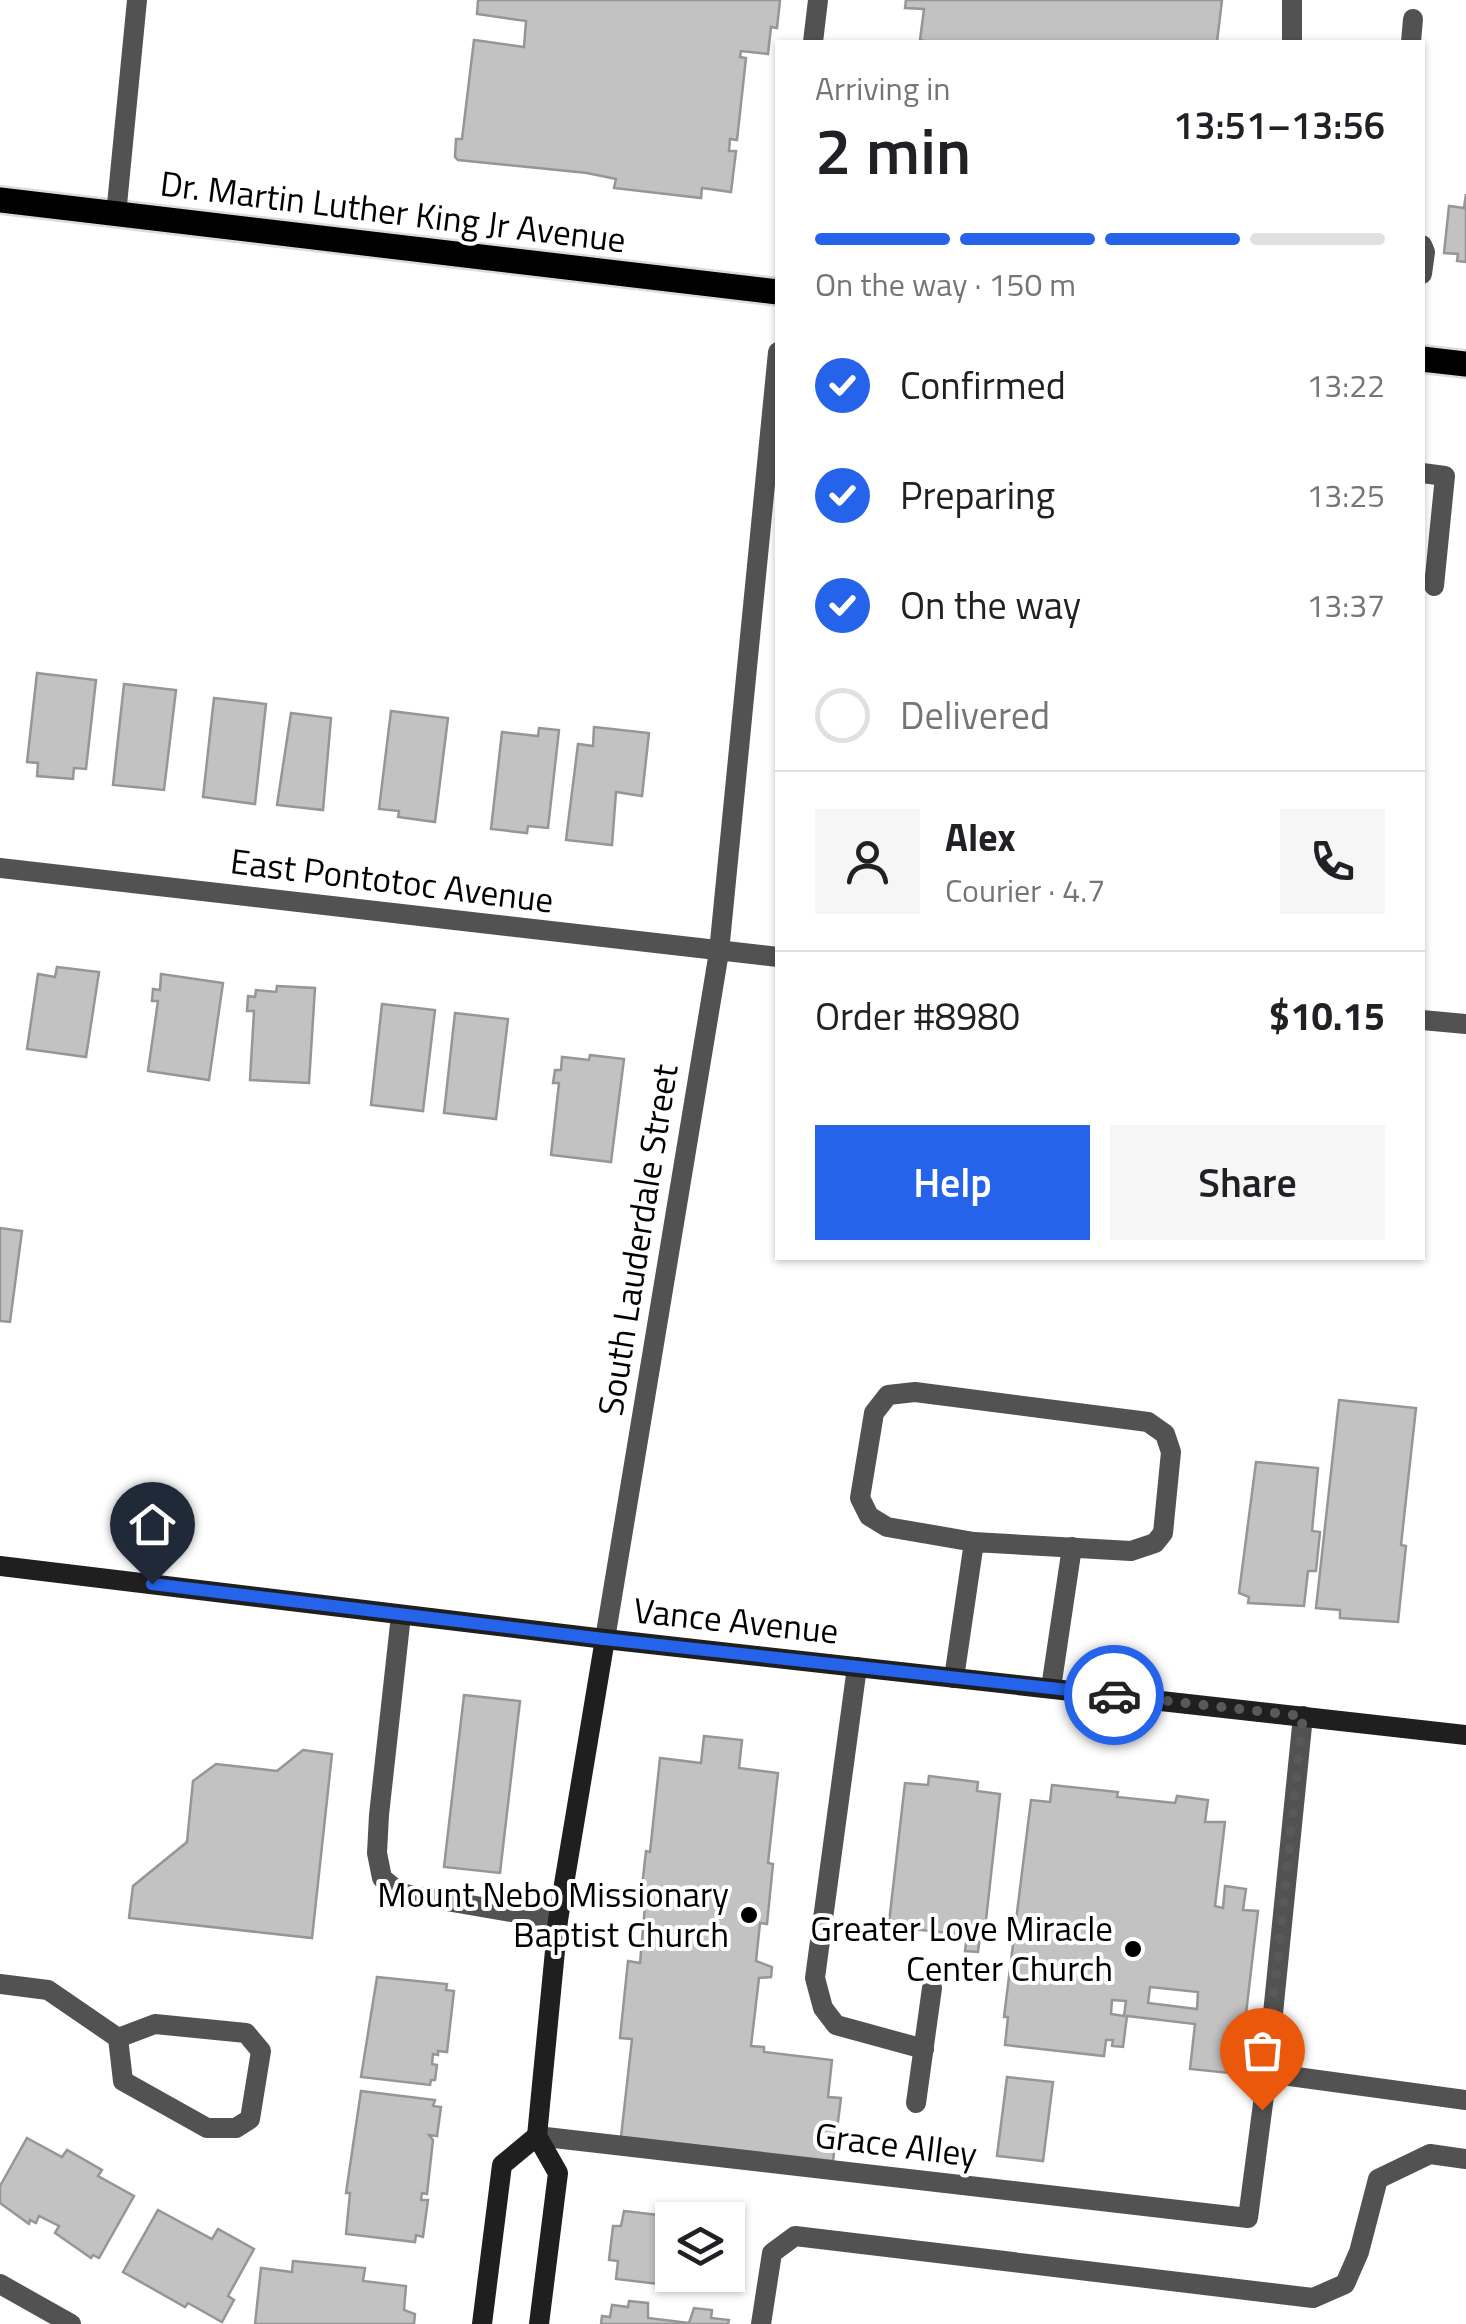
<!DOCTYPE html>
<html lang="en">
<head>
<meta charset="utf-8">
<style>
  :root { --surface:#fff; --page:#f6f6f6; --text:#202124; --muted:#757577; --line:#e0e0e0; --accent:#2563eb }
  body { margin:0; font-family:"Titillium Web",sans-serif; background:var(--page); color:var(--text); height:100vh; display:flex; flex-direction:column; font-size:38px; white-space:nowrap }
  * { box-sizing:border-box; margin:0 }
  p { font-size:32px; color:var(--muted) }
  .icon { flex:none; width:55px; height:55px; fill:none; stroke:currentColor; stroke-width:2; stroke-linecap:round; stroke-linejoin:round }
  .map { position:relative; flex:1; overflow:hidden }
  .side { position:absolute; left:775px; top:40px; width:650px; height:1220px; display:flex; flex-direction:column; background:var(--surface); border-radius:0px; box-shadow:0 2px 8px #0004 }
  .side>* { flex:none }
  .buttons { position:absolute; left:655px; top:2202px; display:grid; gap:20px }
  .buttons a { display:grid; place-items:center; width:90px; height:90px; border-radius:0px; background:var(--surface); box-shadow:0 2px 8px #0004; font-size:50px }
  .pin { position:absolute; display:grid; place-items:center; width:85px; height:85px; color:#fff; margin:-102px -42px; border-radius:50% 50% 50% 0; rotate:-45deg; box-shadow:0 0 10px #0007 }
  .pin .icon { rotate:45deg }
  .courier { position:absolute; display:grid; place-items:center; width:100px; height:100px; margin:-50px; border:8px solid #2563eb; border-radius:50%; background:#fff; color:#222; box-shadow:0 2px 12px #0007 }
  .overview em { font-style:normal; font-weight:600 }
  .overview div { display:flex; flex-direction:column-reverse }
  .overview { display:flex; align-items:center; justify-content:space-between; height:170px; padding:0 40px }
  h1 { font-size:65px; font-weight:600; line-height:75px }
  .bar { display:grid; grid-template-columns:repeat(4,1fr); gap:15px 10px; align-content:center; height:120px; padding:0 40px }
  .bar i { height:12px; border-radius:8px; background:var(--line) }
  .bar .selected { background:var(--accent) }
  .bar p { grid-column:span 4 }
  .line { display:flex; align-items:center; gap:25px; padding:0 40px; border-top:2px solid var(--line) }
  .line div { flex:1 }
  .round { display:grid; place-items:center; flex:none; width:105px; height:105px; border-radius:0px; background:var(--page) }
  ol { padding:0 40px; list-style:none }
  li { display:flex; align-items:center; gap:30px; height:110px }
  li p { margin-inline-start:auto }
  li .icon { padding:10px; border-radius:50%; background:var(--accent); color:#fff; stroke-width:4 }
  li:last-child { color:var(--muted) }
  li i { width:55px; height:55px; border:5px solid var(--line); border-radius:50% }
  .action { display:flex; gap:20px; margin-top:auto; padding:20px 40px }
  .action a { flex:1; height:115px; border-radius:0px; background:var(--accent); color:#fff; font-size:40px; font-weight:600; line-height:115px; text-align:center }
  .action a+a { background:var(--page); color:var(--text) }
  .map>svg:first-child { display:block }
  .building { fill:#c2c2c2; stroke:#969696; stroke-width:2.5; fill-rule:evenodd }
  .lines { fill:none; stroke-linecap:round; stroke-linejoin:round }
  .primary-casing { stroke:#dbdbdb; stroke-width:30 }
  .lane { stroke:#525252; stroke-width:20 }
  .street { stroke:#525252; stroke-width:20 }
  .secondary { stroke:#1f1f1f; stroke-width:20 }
  .primary { stroke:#000; stroke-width:25 }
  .done { stroke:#595959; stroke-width:10; stroke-dasharray:0 18 }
  .route { stroke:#2563eb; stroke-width:12 }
  .poi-dot { fill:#000; stroke:#fff; stroke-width:4 }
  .labels { text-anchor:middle; stroke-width:8; stroke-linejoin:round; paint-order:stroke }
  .street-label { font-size:35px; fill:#000; stroke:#fff }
  .poi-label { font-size:35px; fill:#000; stroke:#fff; text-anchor:end }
</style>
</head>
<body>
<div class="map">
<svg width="1466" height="2324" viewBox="0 0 1466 2324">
  <rect width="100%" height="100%" fill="#fff"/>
  <!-- building -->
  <g class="building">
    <polygon points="478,0 780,0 777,28 771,27 768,54 741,51 740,57 746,58 737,140 730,139 729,151 736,151 731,192 702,188 701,198 614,188 616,179 587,173 458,160 455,157 456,139 462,139 474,40 524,47 526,21 477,14"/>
    <polygon points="906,0 1222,0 1217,42 928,42 920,40 924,9 905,8"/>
    <polygon points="1466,194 1466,262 1457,261 1458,254 1444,253 1449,206 1464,208"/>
    <polygon points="37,673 96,680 86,769 74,768 73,779 37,776 38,763 27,762"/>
    <polygon points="124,684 176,690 164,790 113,785"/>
    <polygon points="214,698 266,704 255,804 203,797"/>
    <polygon points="391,711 448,718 435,822 398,817 399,811 379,809"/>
    <polygon points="291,713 331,718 323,810 277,805"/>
    <polygon points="594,727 649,733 642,796 616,792 612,845 566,840 578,744 593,746"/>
    <polygon points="539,728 559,730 548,828 528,826 527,833 491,829 502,732 538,736"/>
    <polygon points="57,967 99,972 86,1057 27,1049 38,974 55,977"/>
    <polygon points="161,974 223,983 209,1080 148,1071 158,1001 152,1001 153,989 160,990"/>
    <polygon points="277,986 315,988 309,1083 250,1080 254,1011 247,1011 248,996 255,997 256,990 276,992"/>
    <polygon points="382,1004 435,1010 423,1111 371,1105"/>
    <polygon points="455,1013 508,1019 496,1119 444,1113"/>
    <polygon points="590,1055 624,1059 611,1162 551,1155 559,1083 553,1083 555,1070 561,1070 562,1057 589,1060"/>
    <polygon points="0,1228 22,1231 10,1322 0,1321"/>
    <polygon points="1339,1400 1416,1408 1401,1545 1406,1546 1398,1622 1340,1618 1340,1610 1316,1608"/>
    <polygon points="1256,1462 1318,1468 1312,1531 1320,1532 1316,1571 1308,1571 1304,1606 1248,1603 1249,1597 1239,1593"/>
    <polygon points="464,1695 520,1701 500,1873 444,1867"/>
    <polygon points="704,1736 742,1740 739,1768 778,1773 768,1863 773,1864 767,1924 760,1923 756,1961 772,1967 771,1977 759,1978 751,2046 764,2047 764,2052 832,2060 828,2097 841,2098 833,2161 621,2137 632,2039 620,2038 628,1961 640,1963 645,1905 640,1904 646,1851 650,1852 660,1758 701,1763"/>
    <polygon points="303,1750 332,1754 312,1938 129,1918 133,1886 187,1842 193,1781 216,1764 277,1771"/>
    <polygon points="929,1776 978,1782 977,1791 1000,1794 984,1938 980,1937 978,1952 965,1951 967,1935 903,1928 901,1942 887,1940 905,1783 928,1785"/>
    <path d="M1052 1785 1118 1792 1117 1797 1175 1803 1177 1796 1208 1800 1205 1822H1225L1215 1906 1223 1908 1225 1886 1246 1889 1243 1910 1258 1911 1239 2074 1190 2069 1195 2024 1127 2016 1123 2047 1112 2046 1113 2040H1106L1104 2056 1005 2045 1008 2017H1004L1031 1800 1050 1802ZM1150 1987 1198 1992 1197 2009 1148 2003ZM1112 2000 1126 2001 1124 2016 1111 2014Z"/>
    <polygon points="377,1977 447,1984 446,1990 454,1991 447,2052 438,2051 438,2055 433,2054 432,2064 437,2065 435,2080 431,2080 430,2085 361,2077"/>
    <polygon points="1007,2077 1053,2082 1043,2161 997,2156"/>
    <polygon points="361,2091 435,2100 433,2106 441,2107 437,2136 429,2135 433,2140 427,2194 422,2193 421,2200 428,2200 423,2237 416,2235 415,2242 346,2234 350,2193 346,2193"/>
    <polygon points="27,2138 62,2157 67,2150 102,2170 98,2176 134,2196 99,2258 93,2255 91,2258 55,2233 59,2226 39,2216 36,2223 30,2220 29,2224 0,2203 0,2186"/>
    <polygon points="158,2210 212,2239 218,2229 254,2249 228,2296 234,2300 222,2322 188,2303 185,2307 123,2272"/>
    <polygon points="624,2211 693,2219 672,2220 672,2275 686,2275 684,2287 616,2279 618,2261 609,2260 613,2226 621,2226"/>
    <polygon points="293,2261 365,2268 363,2281 406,2286 404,2310 415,2314 414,2324 255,2324 261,2268 292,2272"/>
    <polygon points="629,2301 648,2303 648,2318 689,2323 694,2308 712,2310 711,2318 729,2320 728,2324 601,2324 602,2316 610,2317 612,2305 628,2307"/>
  </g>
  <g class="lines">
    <defs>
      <g id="primary">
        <polyline points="0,200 778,292"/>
        <polyline points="1422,359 1466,364"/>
      </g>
    </defs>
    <!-- primary casing -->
    <use href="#primary" class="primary-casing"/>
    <!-- lane -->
    <g class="lane">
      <polyline points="1292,0 1292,42"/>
      <polyline points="1411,42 1413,19"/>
      <polyline points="1422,245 1425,252 1422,274"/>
      <polyline points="1422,473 1445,476 1434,586"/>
      <polyline points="401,1615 379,1815 377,1853 382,1878 400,1893 558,1920"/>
      <polyline points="857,1667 815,1978 823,2008 836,2025 924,2049"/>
      <polyline points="954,1678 974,1542 887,1527 869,1516 860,1498 874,1413 888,1395 915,1392 1148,1422 1165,1434 1171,1452 1163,1533 1155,1543 1131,1551 974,1542"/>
      <polyline points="1051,1688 1072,1547"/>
      <polyline points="0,1984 48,1990 118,2038 123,2081 207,2128 236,2128 250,2119 261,2051 246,2033 155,2024 118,2038"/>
      <polyline points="1267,2073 1466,2100"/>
      <polyline points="916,2103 932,1988"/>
      <polyline points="537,2136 1248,2218 1267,2073 1303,1716"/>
      <polyline points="0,2284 71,2324"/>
      <polyline points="761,2324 772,2253 795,2236 1313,2298 1345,2284 1359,2252 1378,2179 1430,2154 1466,2159"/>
    </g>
    <!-- street -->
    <g class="street">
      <polyline points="813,42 818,0"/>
      <polyline points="116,215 137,0"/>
      <polyline points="0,868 778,957"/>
      <polyline points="1422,1020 1466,1024"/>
      <polyline points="605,1639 719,952 778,352"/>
    </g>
    <!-- secondary -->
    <g class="secondary">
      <polyline points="0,1566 605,1639 1466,1735"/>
      <polyline points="482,2324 502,2165 537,2136"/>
      <polyline points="539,2324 558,2173 537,2136 558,1920 605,1639"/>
    </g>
    <!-- primary -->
    <use href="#primary" class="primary"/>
  </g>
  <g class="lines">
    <!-- done -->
    <polyline class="done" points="1114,1695 1303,1716 1262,2110"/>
    <!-- route -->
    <polyline class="route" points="152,1584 604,1639 1114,1695"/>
  </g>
  <!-- markers -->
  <g class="poi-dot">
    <circle cx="749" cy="1915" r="10"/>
    <circle cx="1133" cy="1949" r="10"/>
  </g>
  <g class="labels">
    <!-- street labels -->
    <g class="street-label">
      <text transform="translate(393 212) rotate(7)" y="12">Dr. Martin Luther King Jr Avenue</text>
      <text transform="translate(392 881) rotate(7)" y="12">East Pontotoc Avenue</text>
      <text transform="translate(638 1240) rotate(-81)" y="12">South Lauderdale Street</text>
      <text transform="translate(736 1621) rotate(6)" y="12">Vance Avenue</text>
      <text transform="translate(896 2145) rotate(7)" y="12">Grace Alley</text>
    </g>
    <!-- poi labels -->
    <g class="poi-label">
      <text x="729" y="1907">Mount Nebo Missionary<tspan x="729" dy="40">Baptist Church</tspan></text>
      <text x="1113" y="1941">Greater Love Miracle<tspan x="1113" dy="40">Center Church</tspan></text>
    </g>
  </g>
</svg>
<div class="buttons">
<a><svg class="icon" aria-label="layers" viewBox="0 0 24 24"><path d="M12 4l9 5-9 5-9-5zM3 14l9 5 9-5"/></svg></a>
</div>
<div class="pin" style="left:1262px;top:2110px;background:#ea580c"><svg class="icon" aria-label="bag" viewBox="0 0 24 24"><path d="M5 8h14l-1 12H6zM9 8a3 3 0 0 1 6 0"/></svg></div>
<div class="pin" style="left:152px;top:1584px;background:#1f2937"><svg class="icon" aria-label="home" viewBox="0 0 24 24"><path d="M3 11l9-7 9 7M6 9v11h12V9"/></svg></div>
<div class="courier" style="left:1114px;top:1695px"><svg class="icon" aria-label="car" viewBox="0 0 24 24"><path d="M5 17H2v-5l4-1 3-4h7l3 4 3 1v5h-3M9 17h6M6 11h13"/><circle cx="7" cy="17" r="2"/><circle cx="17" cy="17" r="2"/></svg></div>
<section class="side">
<div class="overview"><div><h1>2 min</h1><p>Arriving in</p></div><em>13:51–13:56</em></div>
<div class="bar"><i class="selected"></i><i class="selected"></i><i class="selected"></i><i></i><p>On the way · 150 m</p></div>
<ol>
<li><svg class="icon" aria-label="check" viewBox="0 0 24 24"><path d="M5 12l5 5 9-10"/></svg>Confirmed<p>13:22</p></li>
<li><svg class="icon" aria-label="check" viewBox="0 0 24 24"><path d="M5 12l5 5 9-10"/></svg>Preparing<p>13:25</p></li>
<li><svg class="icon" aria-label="check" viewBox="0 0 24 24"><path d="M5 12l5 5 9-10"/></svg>On the way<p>13:37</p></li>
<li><i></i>Delivered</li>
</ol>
<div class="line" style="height:180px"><a class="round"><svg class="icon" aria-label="person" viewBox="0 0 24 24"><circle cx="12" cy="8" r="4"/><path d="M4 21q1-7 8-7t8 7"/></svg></a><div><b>Alex</b><p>Courier · 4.7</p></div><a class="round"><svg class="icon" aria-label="phone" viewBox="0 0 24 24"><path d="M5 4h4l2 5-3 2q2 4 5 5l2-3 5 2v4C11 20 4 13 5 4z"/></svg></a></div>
<div class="line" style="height:130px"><div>Order #8980</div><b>$10.15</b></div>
<div class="action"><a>Help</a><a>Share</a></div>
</section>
</div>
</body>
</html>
